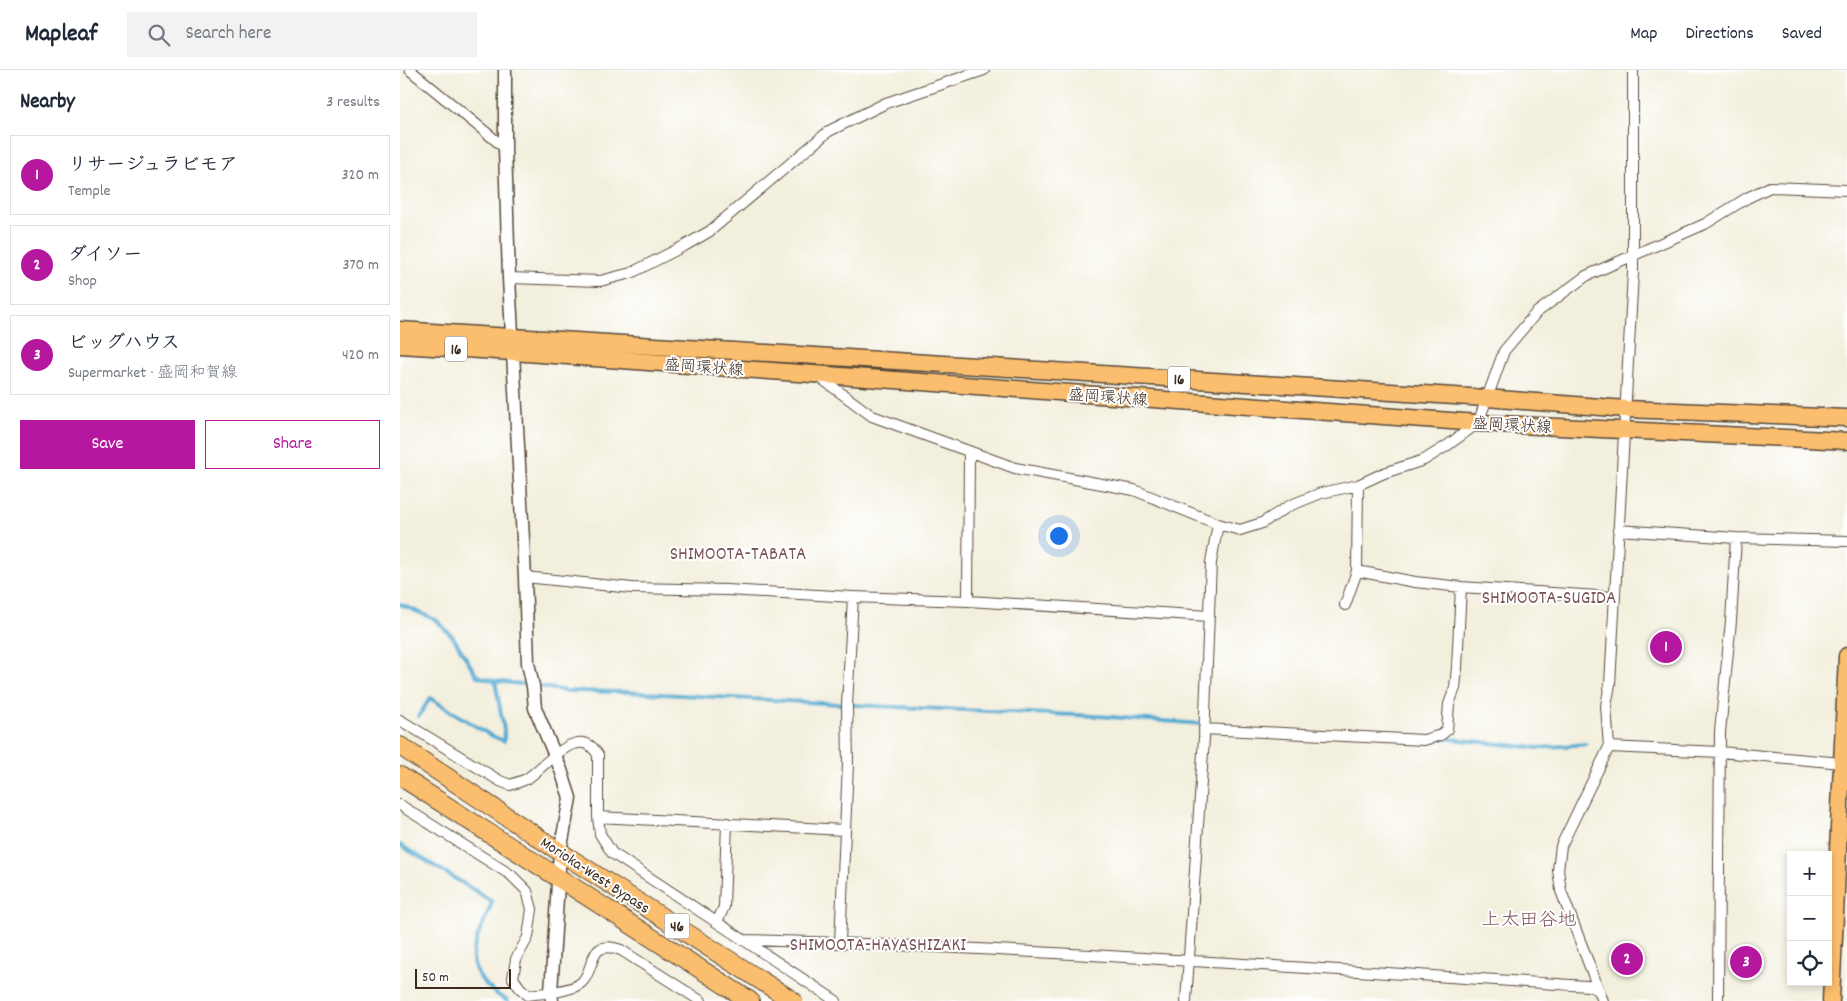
<!DOCTYPE html>
<meta charset="utf-8">
<style>
body{margin:0;font-family:Dekko,"Klee One",sans-serif;background:#f2f2f3;color:#1f2937}
.controls{position:absolute;right:15px;bottom:15px;display:grid;overflow:hidden;border-radius:0px;box-shadow:0 2px 8px #0003}
.controls button{width:45px;height:45px;display:grid;place-items:center;padding:0;border:0;border-bottom:1px solid #e0e1e3;background:#fff;color:#1f2937;font:25px sans-serif}
.scale{position:absolute;left:15px;bottom:12px;width:96px;box-sizing:border-box;padding-left:5px;border:2px solid #3b2a1e;border-top:0;font-size:14px;line-height:18px;white-space:nowrap;color:#3b2a1e;-webkit-text-stroke:4px #fff;paint-order:stroke}
.you{position:absolute;left:658px;top:465px;width:18px;height:18px;margin:-12px;border:4px solid #fff;border-radius:50%;background:#1a73e8;box-shadow:0 0 0 8px #1a73e833}
.badge{display:grid;place-items:center;width:32px;height:32px;border-radius:50%;background:#b5179e;color:#fff;font-size:16px;font-weight:700}
.pin{position:absolute;translate:-50% -50%;border:2px solid #fff;box-shadow:0 1px 5px #0006}
.list{margin:0;padding:0;list-style:none}
h2{display:flex;justify-content:space-between;align-items:center;height:65px;margin:0;padding:0 20px;font-size:21px}
h2 small{font-size:16px;font-weight:400;color:#747a83}
.list li{display:grid;grid-template-columns:32px 1fr auto;gap:15px;align-items:center;box-sizing:border-box;height:80px;margin:0 10px 10px;padding:0 10px;border:1px solid #e0e1e3;border-radius:0px}
.list b{display:block;font-size:19px;white-space:nowrap}
.list p{margin:0;font-size:16px;white-space:nowrap;color:#747a83}
.list em{font-size:16px;font-style:normal;color:#747a83}
.actions{display:flex;gap:10px;padding:15px 20px}
.actions a{flex:1;padding:11px 0;border:1px solid #b5179e;border-radius:0px;text-align:center;font-size:18px;color:#b5179e}
.actions .main{background:#b5179e;color:#fff}
.icon{flex:none;width:28px;height:28px;fill:none;stroke:currentColor;stroke-width:2;stroke-linecap:round;stroke-linejoin:round}
.map{position:relative;flex:none;width:1447px;height:931px;overflow:hidden}
header{display:flex;align-items:center;gap:30px;box-sizing:border-box;height:70px;padding:0 25px;background:#fff;border-bottom:1px solid #e0e1e3}
header strong{font-size:24px}
nav{display:flex;gap:28px;margin-inline-start:auto;font-size:18px}
.search{width:350px;height:45px;background:#f2f2f3;display:flex;align-items:center;gap:12px;box-sizing:border-box;padding:0 18px;border-radius:0px;color:#747a83;font-size:19px}
main{display:flex}
aside{flex:1;background:#fff}
.map>svg:first-child{display:block}
.lines{fill:none;stroke-linecap:round;stroke-linejoin:round}
.stream{stroke:#55abd1;stroke-width:4}
.minor-casing{stroke:#57483b;stroke-width:12}
.tertiary-casing{stroke:#57483b;stroke-width:15}
.primary-casing{stroke:#57483b;stroke-width:19}
.trunk-casing{stroke:#57483b;stroke-width:20}
.minor{stroke:#fff;stroke-width:10}
.tertiary{stroke:#fff;stroke-width:12}
.primary{stroke:#fabe6e;stroke-width:16}
.trunk{stroke:#fabe6e;stroke-width:18}
.labels{text-anchor:middle;stroke-width:4;stroke-linejoin:round;paint-order:stroke}
.shield{fill:#fff;stroke:#766a62;stroke-width:1}
.shield-label{font-size:15px;font-weight:bold;fill:#3b2a1e}
.street-label{font-size:16px;fill:#3b2a1e;stroke:#fff}
.quarter-label{font-size:19px;fill:#7c555a;stroke:#fff}
</style>
<header>
<strong>Mapleaf</strong>
<div class="search"><svg class="icon" aria-label="search" viewBox="0 0 24 24"><circle cx="10" cy="10" r="6"/><path d="M15 15l6 6"/></svg>Search here</div>
<nav><a>Map</a><a>Directions</a><a>Saved</a></nav>
</header>
<main>
<aside>
<h2>Nearby<small>3 results</small></h2>
<ul class="list">
<li><span class="badge">1</span><div><b>リサージュラビモア</b><p>Temple</p></div><em>320 m</em></li>
<li><span class="badge">2</span><div><b>ダイソー</b><p>Shop</p></div><em>370 m</em></li>
<li><span class="badge">3</span><div><b>ビッグハウス</b><p>Supermarket · 盛岡和賀線</p></div><em>420 m</em></li>
</ul>
<div class="actions"><a class="main">Save</a><a>Share</a></div>
</aside>
<div class="map">
<svg width="1447" height="931" viewBox="0 0 1447 931">
<rect width="100%" height="100%" fill="#fff"/>
<filter id="ink" filterUnits="userSpaceOnUse"><feTurbulence type="fractalNoise" baseFrequency=".02" numOctaves="2"/><feDisplacementMap in="SourceGraphic" scale="10" xChannelSelector="R" yChannelSelector="G"/><feConvolveMatrix kernelMatrix="1 2 1 2 8 2 1 2 1" color-interpolation-filters="sRGB"/></filter>
<filter id="wash" filterUnits="userSpaceOnUse"><feTurbulence type="fractalNoise" baseFrequency=".0096" numOctaves="4" result="noise"/><feDisplacementMap in="SourceGraphic" scale="20" xChannelSelector="R" yChannelSelector="G"/><feGaussianBlur stdDeviation="1.12" result="paint"/><feColorMatrix in="noise" values="0 0 0 0 0 0 0 0 0 0 0 0 0 0 0 0 0 1.4 0 .05"/><feComposite in="paint" operator="in"/></filter>
<g filter="url(#wash)">
<rect width="100%" height="100%" fill="#f3efdd"/>
<g class="lines">
<!-- stream -->
<path class="stream" d="M0,534L36,550L53,567L77,606L95,611L129,615
M136,616L167,621L227,622L474,636L697,646L802,654
M19,646L30,628L90,665L104,671V660L95,611
M1042,668L1139,678L1186,674
M0,775L79,823L92,832C87,847 74,870 73,883C71,905 91,922 108,931"/>
</g>
</g>
<g filter="url(#ink)">
<g class="lines">
<defs>
<path id="minor" d="M10,0L105,78
M109,208L200,211L231,203L286,175L310,161L429,61L486,33L584,0
M418,306L472,346L615,398L734,420L818,454L840,460L862,453L889,436L921,423L958,415L984,403L1024,390L1048,375L1078,353L1104,281L1136,243L1186,206L1305,154L1347,128L1370,117L1447,120
M1218,460L1336,468L1447,471
M957,501L1015,512L1061,517L1214,527
M125,507L232,518L327,520L453,527L568,531L809,546
M568,531L569,381
M945,535L957,501L958,415
M0,650L100,711L110,715C116,713 123,711 128,708C147,695 179,652 198,685V747L200,764L212,783L436,931
M804,659L1024,670L1041,665L1047,660L1049,634L1055,618L1057,597L1061,517
M1209,677L1320,682L1442,693
M0,735L111,805L127,821L132,839L128,867L116,889L113,908L120,918L128,925C142,923 172,922 182,912C196,898 187,868 221,880L301,931
M198,747L444,760
M317,852L324,837L327,753
M344,870C626,878 908,898 1189,916L1199,920
M440,872L448,694L447,635L453,527
M786,931L804,668L811,492L818,454
M1203,931L1161,821L1158,800L1161,776L1209,677L1206,636L1210,614L1233,203V0
M1318,931L1320,662L1331,551L1336,468"/>
<path id="tertiary" d="M105,0V78L109,208L125,507L128,593L133,616L135,638L161,700L170,728L160,782L151,922L152,931"/>
<path id="primary" d="M0,260L1086,328L1226,339L1447,348
M0,275L113,282L1078,353L1447,371
M1431,931L1447,586"/>
<path id="trunk" d="M0,676L160,782L393,931
M0,706L350,931"/>
</defs>
<!-- minor casing -->
<use href="#minor" class="minor-casing"/>
<!-- tertiary casing -->
<use href="#tertiary" class="tertiary-casing"/>
<!-- primary casing -->
<use href="#primary" class="primary-casing"/>
<!-- trunk casing -->
<use href="#trunk" class="trunk-casing"/>
<!-- minor -->
<use href="#minor" class="minor"/>
<!-- tertiary -->
<use href="#tertiary" class="tertiary"/>
<!-- primary -->
<use href="#primary" class="primary"/>
<!-- trunk -->
<use href="#trunk" class="trunk"/>
</g>
</g>
<g class="labels">
<!-- shield labels -->
<g class="shield">
<rect x="45" y="266.5" width="22" height="25" rx="4"/>
<rect x="768" y="296.5" width="22" height="25" rx="4"/>
<rect x="264.5" y="843.5" width="25" height="25" rx="4"/>
</g>
<g class="shield-label">
<text x="56" y="284">16</text>
<text x="779" y="314">16</text>
<text x="277" y="861">46</text>
</g>
<!-- street labels -->
<g class="street-label">
<text transform="translate(304 296) rotate(4)" y="6">盛岡環状線</text>
<text transform="translate(708 326) rotate(4)" y="6">盛岡環状線</text>
<text transform="translate(1112 354) rotate(3)" y="6">盛岡環状線</text>
<text transform="translate(196 804) rotate(33)" y="6">Morioka-West Bypass</text>
</g>
<!-- quarter labels -->
<g class="quarter-label">
<text x="338" y="489">SHIMOOTA-TABATA</text>
<text x="1149" y="533">SHIMOOTA-SUGIDA</text>
<text x="1129" y="855">上太田谷地</text>
<text x="478" y="880">SHIMOOTA-HAYASHIZAKI</text>
</g>
</g>
</svg>
<div class="controls">
<button>+</button>
<button>−</button>
<button><svg class="icon" aria-label="locate" viewBox="0 0 24 24"><circle cx="12" cy="12" r="6"/><path d="M12 2v4M12 18v4M2 12h4M18 12h4"/></svg></button>
</div>
<div class="scale">50 m</div>
<div class="you"></div>
<div class="pin badge" style="left:1266px;top:577px">1</div>
<div class="pin badge" style="left:1227px;top:889px">2</div>
<div class="pin badge" style="left:1346px;top:892px">3</div>
</div>
</main>
